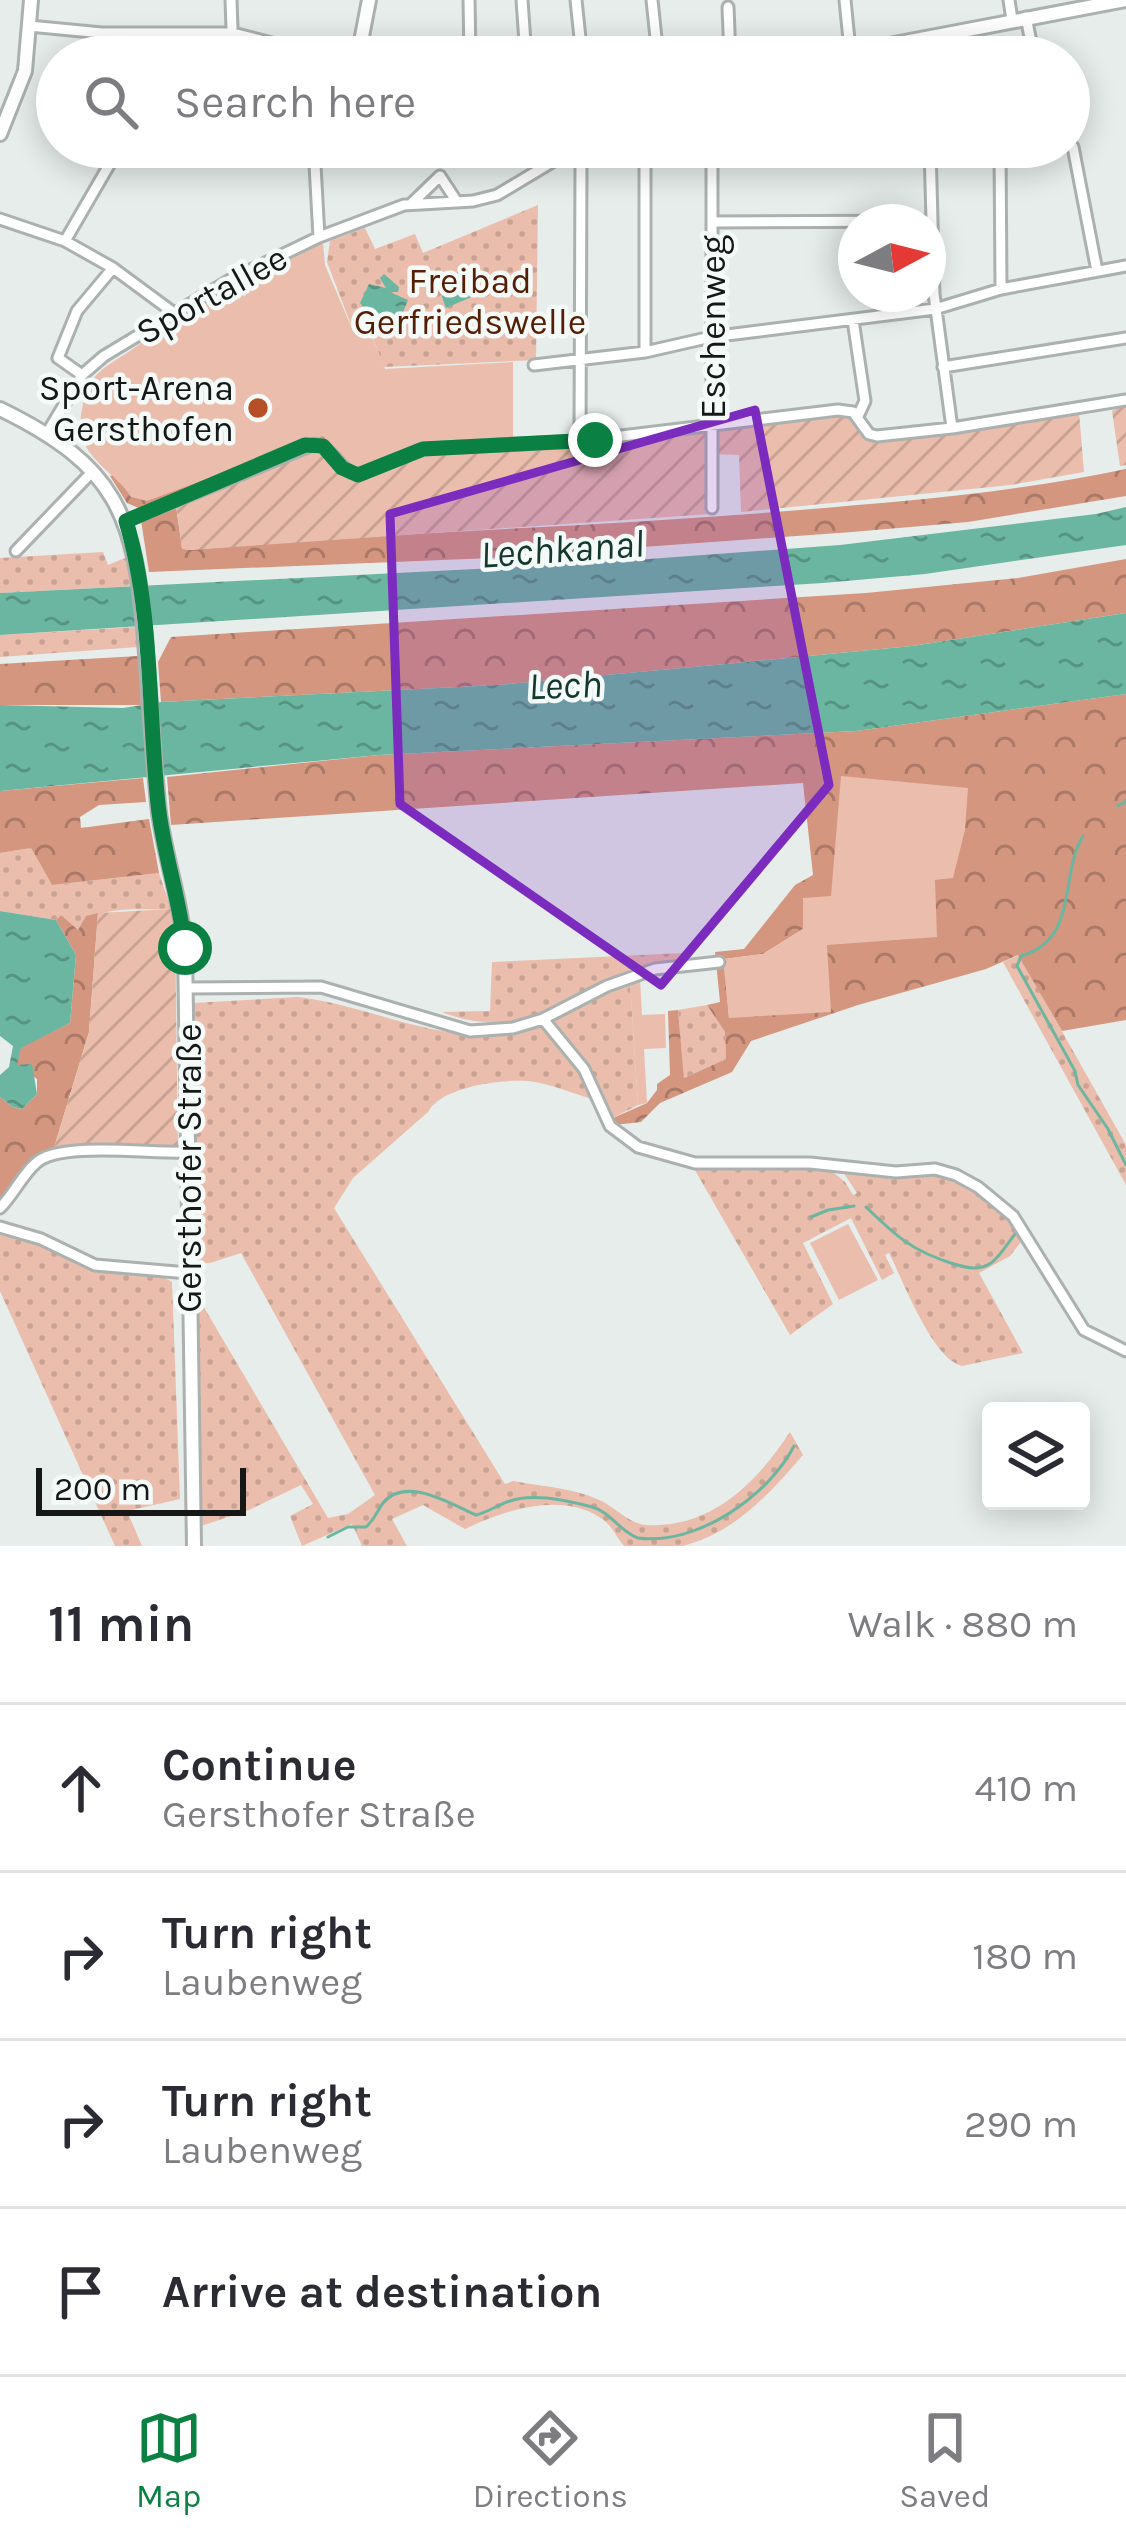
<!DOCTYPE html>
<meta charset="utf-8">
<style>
body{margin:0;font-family:Karla,sans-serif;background:#f2f2f3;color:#2b2b33}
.controls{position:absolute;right:36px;bottom:36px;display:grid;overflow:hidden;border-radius:12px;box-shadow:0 6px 30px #0003}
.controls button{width:108px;height:108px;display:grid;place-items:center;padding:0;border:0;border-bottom:3px solid #e1e1e2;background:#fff;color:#2b2b33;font:60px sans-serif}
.compass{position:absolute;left:838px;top:204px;width:108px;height:108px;border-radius:50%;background:#fff;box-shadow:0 6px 30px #0003;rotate:83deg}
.scale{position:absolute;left:36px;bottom:30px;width:210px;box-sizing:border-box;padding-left:12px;border:6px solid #151817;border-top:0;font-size:33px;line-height:42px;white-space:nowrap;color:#151817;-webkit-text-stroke:9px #f3faf8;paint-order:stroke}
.stop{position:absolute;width:36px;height:36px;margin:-27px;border:9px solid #0b8043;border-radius:50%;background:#fff}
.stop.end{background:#0b8043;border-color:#fff;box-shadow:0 3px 12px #0008}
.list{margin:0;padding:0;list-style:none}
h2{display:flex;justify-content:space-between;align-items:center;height:156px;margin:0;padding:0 48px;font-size:51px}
h2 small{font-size:39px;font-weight:400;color:#7c7c81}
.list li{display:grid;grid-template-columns:78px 1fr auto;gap:36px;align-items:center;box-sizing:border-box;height:168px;padding:0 48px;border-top:3px solid #e1e1e2}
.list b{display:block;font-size:45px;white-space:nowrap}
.list p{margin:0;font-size:39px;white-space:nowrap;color:#7c7c81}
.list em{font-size:39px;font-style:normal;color:#7c7c81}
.icon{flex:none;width:66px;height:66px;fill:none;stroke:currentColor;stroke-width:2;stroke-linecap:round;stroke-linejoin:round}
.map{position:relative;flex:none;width:1126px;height:1546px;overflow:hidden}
.search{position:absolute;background:#fff;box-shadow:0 6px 30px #0003;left:36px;right:36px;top:36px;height:132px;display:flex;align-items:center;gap:30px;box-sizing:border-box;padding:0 42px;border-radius:66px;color:#7c7c81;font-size:45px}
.sheet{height:828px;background:#fff}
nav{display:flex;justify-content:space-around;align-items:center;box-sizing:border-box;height:168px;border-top:3px solid #e1e1e2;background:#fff;font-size:33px;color:#7c7c81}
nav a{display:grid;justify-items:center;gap:6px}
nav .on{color:#0b8043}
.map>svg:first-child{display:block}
.grass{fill:url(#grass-dots)}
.forest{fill:url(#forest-crowns);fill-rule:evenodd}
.garden{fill:url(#garden-furrows)}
.pitch{fill:#eabdac}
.water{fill:url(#water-ripples)}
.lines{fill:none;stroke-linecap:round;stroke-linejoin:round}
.stream{stroke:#6bb6a0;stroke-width:3}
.street-casing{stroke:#aab1af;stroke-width:15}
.secondary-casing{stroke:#aab1af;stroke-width:18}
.street{stroke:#fff;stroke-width:9}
.secondary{stroke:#fff;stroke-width:12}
.route{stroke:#0b8043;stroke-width:15}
.marked{fill:#7b2cbf;fill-opacity:0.2;stroke:#7b2cbf;stroke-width:9;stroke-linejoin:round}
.poi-dot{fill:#b64f25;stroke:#f3faf8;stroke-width:4.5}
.labels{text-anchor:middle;stroke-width:9;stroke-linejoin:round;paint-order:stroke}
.park-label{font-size:36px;fill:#551e05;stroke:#f3faf8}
.street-label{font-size:36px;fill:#151817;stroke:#f3faf8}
.poi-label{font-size:36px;fill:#151817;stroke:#f3faf8;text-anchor:end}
.water-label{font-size:39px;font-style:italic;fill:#14372e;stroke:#f3faf8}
</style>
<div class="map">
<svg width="1126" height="1546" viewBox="0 0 1126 1546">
<defs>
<pattern id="grass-dots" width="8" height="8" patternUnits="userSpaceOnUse" patternTransform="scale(3)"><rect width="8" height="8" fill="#eabdac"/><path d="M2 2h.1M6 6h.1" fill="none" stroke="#c8a293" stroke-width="1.8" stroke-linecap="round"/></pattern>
<pattern id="forest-crowns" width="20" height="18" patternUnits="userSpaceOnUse" patternTransform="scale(3)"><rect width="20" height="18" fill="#d4967f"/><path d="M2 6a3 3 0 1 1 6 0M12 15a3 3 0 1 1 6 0" fill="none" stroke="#ab7967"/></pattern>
<pattern id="garden-furrows" width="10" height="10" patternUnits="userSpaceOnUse" patternTransform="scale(3)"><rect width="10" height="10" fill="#eabdac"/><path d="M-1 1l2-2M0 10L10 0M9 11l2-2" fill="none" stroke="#c8a293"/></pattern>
<pattern id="water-ripples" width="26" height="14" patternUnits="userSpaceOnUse" patternTransform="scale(3)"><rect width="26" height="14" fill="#6bb6a0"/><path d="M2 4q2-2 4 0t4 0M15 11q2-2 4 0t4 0" fill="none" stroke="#579381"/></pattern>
</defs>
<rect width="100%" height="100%" fill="#e6edea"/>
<!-- grass -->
<path class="grass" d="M538,205L536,360L384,367L368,325L353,330L327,262L330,241L365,228L375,249L415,234L423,253Z
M103,552L108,565L130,556L133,586L0,593V558Z
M136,627L138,647L0,657V635Z
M31,848L52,885L159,873L171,909C142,911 95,903 78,930H73L61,915L56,920L0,911V853Z
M683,953L684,960C596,977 535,1049 442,1012L490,1011L492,962Z
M1019,955L1126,1145V1185L1003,962Z
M630,982L638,1105L611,1119L586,1067L550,1018Z
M298,997C376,1006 465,1057 540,1025L580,1071L595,1100C574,1094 549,1083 528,1081C500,1079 441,1087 428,1112L353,1178L334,1208L505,1484L513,1481C540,1486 572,1488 597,1499C613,1505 629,1524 646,1525C712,1529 757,1482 790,1432L803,1455C769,1494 735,1533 682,1546C664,1546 642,1546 624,1546C618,1539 613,1528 606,1522C567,1489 504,1510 465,1529L423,1505L392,1519L407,1546H362L352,1524L302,1546L290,1516L313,1504L301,1485L249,1510L198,1527L192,1287L328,1518L348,1514L375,1495L241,1253L210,1263H194L193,1003Z
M707,1005L725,1032L726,1059L684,1078L678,1010Z
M692,1165L828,1168L845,1182L853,1195L857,1193L841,1169C928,1171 968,1162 1024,1238L1010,1256L979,1273L1023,1353L962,1366C932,1359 903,1280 889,1253L885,1255L894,1273L882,1280L851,1218L803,1243L833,1304L790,1335Z
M0,1231C35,1238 63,1262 98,1270C120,1274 155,1270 172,1282L180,1499L127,1511L142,1546H115L0,1291Z"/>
<!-- forest -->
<path class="forest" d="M319,431L334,443L316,442L141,509L127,503L110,476Z
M1126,469V496L968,522L852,532L491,558L149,572L141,520L176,506L182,548L189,550C392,532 596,527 800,510C909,501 1018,492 1126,469Z
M1126,559V613L912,646L726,664L498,685L161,702L158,662L171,637L866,593L1018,578Z
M138,656L142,705H0V664Z
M1126,694V1020L1062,1031L1018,955L986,969L858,1005L751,1041L732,1072L660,1103L641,1122L614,1125L611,1119L647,1103L657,1090V1084L670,1075L668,1011L678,1010L684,1078L726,1059L725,1032L707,1005L720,1002L715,952L744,949L795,885L813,875L803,783L171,825L167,777L379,755L856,731ZM965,830L935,879L826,945L729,1018L724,959L763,954L803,929L831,897Z
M143,778L146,802L99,805L80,817L81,828L149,819L159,873L52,885L31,848L0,853V791Z
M98,913L89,1032L53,1151L0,1203V1097L13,1107L22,1109L37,1094V1079L16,1065L21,1047L70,1023L76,955L56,920L61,915L78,930L86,916Z"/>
<!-- garden -->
<path class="garden" d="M1126,403V465L1120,466L1112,411Z
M1079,412L1084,472L1011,485L741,512L739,455L710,454L711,514L189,550L182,549L176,504L315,448C334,456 338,476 361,479L430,451L556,447L845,415L858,424L864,440L937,434Z
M171,909L175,927L178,1151H53L89,1032L98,913Z"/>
<!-- pitch -->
<path class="pitch" d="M323,243L325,265L353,331L368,326L385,369L513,362V440L418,445L362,469L348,464L323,436L147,501L131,497C117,474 86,461 81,432C79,416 84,393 93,379C102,367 118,359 130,351C189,308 254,268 323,243Z
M841,776L968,788L965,830L953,878L935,880L937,937L827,945L831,1012L729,1018L723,959L763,954L803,929V898L831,896Z
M640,979L642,1015L665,1014L666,1048L644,1049L647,1103L638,1105L630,982Z
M848,1224L878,1280L839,1300L810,1243Z"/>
<!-- water -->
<path class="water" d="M465,269L476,295L446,308L441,294L453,289L448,277Z
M384,274L399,287L398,292H390L408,300L401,317L366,311L360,303L369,284L386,288L380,278Z
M1126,507V545L925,574L823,583L0,635V593L595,563L840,545L1096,514Z
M1126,613V694L856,731L379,755L0,791V705L123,708L161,702L498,685L726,664L912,646Z
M0,911L56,920L76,955L70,1023L21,1048L17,1065L32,1064L37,1094L22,1109L13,1107L0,1097V1075L9,1067L13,1046L0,1036Z"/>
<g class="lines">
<!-- stream -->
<path class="stream" d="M1118,806L1126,801
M1083,836C1059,875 1079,940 1021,956L1017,966L1075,1071L1078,1085L1108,1129L1126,1165
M866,1207C897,1237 912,1251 954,1264C967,1268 979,1271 991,1263C1001,1256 1008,1242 1016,1233
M811,1217L828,1210L854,1206
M328,1537L348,1527H366C375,1519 377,1511 383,1503C406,1475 452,1505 476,1515C488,1512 498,1505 510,1501C532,1493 570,1501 592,1507C611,1512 620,1532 638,1538C698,1546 769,1495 794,1446"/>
<defs>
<path id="street" d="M231,0L233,57
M469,0L470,57
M522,0L526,57
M576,0L582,57
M652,0L658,57
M845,0L850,50
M1009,0L1012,20
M728,7L730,57
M1026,17L1034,57
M29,26L102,33H233L326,57
M1069,143L1073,147L1097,271
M314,147L319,237
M577,147L581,158L580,441
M645,147V352
M712,147V508
M930,147L934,294L952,428
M1000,147L1001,289
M712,156L930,155
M411,204L440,176L457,202
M0,219L65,241L112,160L122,156L197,158L214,147
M712,222L930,221
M65,241L113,268L174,313
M853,320L865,401L858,416
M534,365L645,352L711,337L935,309L1001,289L1126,266
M943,367L1126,338
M82,375L58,358L77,311L113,268
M47,433L82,375L104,356L230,280L319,237L404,205L473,201L497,195L577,147
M126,521L315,444C335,449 338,470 358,475L423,449L580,441L838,410L853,412L869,434L877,436L952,428L1126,400
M16,551L93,471
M187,988L321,987L470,1031L513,1028L543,1019L607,986L655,969L719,962
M543,1019L584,1069L610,1126L638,1147L695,1163H810L896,1172L935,1169L956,1175L978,1187L1013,1216L1084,1330L1126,1351
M0,1208C14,1194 22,1175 36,1163C59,1141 152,1154 187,1152
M0,1227L41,1239L95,1265L188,1273"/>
<path id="secondary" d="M358,57L369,0
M826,57L1125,0
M0,134L25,71L31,0
M0,409C117,466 135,515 145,640C149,695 153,750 158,804C163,853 181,899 185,948L194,1546"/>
</defs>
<!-- street casing -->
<use href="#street" class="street-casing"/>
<!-- secondary casing -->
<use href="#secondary" class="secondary-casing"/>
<!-- street -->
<use href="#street" class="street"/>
<!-- secondary -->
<use href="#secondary" class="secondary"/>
</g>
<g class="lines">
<!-- route -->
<path class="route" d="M185,948C180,899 163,853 158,804C148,710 153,611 126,521L305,445L323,446L342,468L358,475L423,449L595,440"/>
</g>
<!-- marked area -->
<path class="marked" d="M755,410L829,785L661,985L400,804L390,514Z"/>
<!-- markers -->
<circle class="poi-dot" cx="258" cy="408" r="12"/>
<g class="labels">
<!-- park labels -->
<g class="park-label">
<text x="470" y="293">Freibad<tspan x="470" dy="41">Gerfriedswelle</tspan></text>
</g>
<!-- street labels -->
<g class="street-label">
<text transform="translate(211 294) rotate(-29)" y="13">Sportallee</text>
<text transform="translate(712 327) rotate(-90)" y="13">Eschenweg</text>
<text transform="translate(188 1168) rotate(-90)" y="13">Gersthofer Straße</text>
</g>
<!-- poi labels -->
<g class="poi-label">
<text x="234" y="400">Sport-Arena<tspan x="234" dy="41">Gersthofen</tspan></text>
</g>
<!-- water labels -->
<g class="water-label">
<text transform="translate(562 548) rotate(-4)" y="14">Lechkanal</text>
<text transform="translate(565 684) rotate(-2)" y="14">Lech</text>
</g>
</g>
</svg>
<div class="controls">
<button><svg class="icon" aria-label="layers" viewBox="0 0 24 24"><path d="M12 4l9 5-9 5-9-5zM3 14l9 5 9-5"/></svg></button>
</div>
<svg class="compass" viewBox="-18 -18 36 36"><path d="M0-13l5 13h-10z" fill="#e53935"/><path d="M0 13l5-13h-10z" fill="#7c7c81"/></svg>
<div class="scale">200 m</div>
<div class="stop" style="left:185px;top:948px"></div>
<div class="stop end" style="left:595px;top:440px"></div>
<div class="search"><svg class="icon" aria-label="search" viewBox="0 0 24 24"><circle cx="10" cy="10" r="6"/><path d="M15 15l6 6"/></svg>Search here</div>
</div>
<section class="sheet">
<h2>11 min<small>Walk · 880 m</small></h2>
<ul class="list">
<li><svg class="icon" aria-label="ahead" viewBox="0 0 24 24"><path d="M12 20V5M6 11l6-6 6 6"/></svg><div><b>Continue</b><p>Gersthofer Straße</p></div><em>410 m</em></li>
<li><svg class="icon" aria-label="right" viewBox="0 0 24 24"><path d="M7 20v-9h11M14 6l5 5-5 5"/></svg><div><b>Turn right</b><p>Laubenweg</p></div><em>180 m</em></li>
<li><svg class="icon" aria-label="right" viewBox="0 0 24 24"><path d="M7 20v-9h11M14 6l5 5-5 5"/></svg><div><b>Turn right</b><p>Laubenweg</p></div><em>290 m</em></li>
<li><svg class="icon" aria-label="arrive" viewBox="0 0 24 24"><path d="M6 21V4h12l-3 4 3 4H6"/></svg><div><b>Arrive at destination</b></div></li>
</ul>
</section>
<nav>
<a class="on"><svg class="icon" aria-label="map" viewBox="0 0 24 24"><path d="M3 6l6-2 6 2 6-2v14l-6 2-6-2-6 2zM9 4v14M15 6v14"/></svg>Map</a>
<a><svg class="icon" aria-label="directions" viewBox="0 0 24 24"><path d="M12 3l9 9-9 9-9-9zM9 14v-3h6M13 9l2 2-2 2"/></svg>Directions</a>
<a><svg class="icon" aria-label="saved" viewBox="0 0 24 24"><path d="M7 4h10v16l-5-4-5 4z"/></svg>Saved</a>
</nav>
